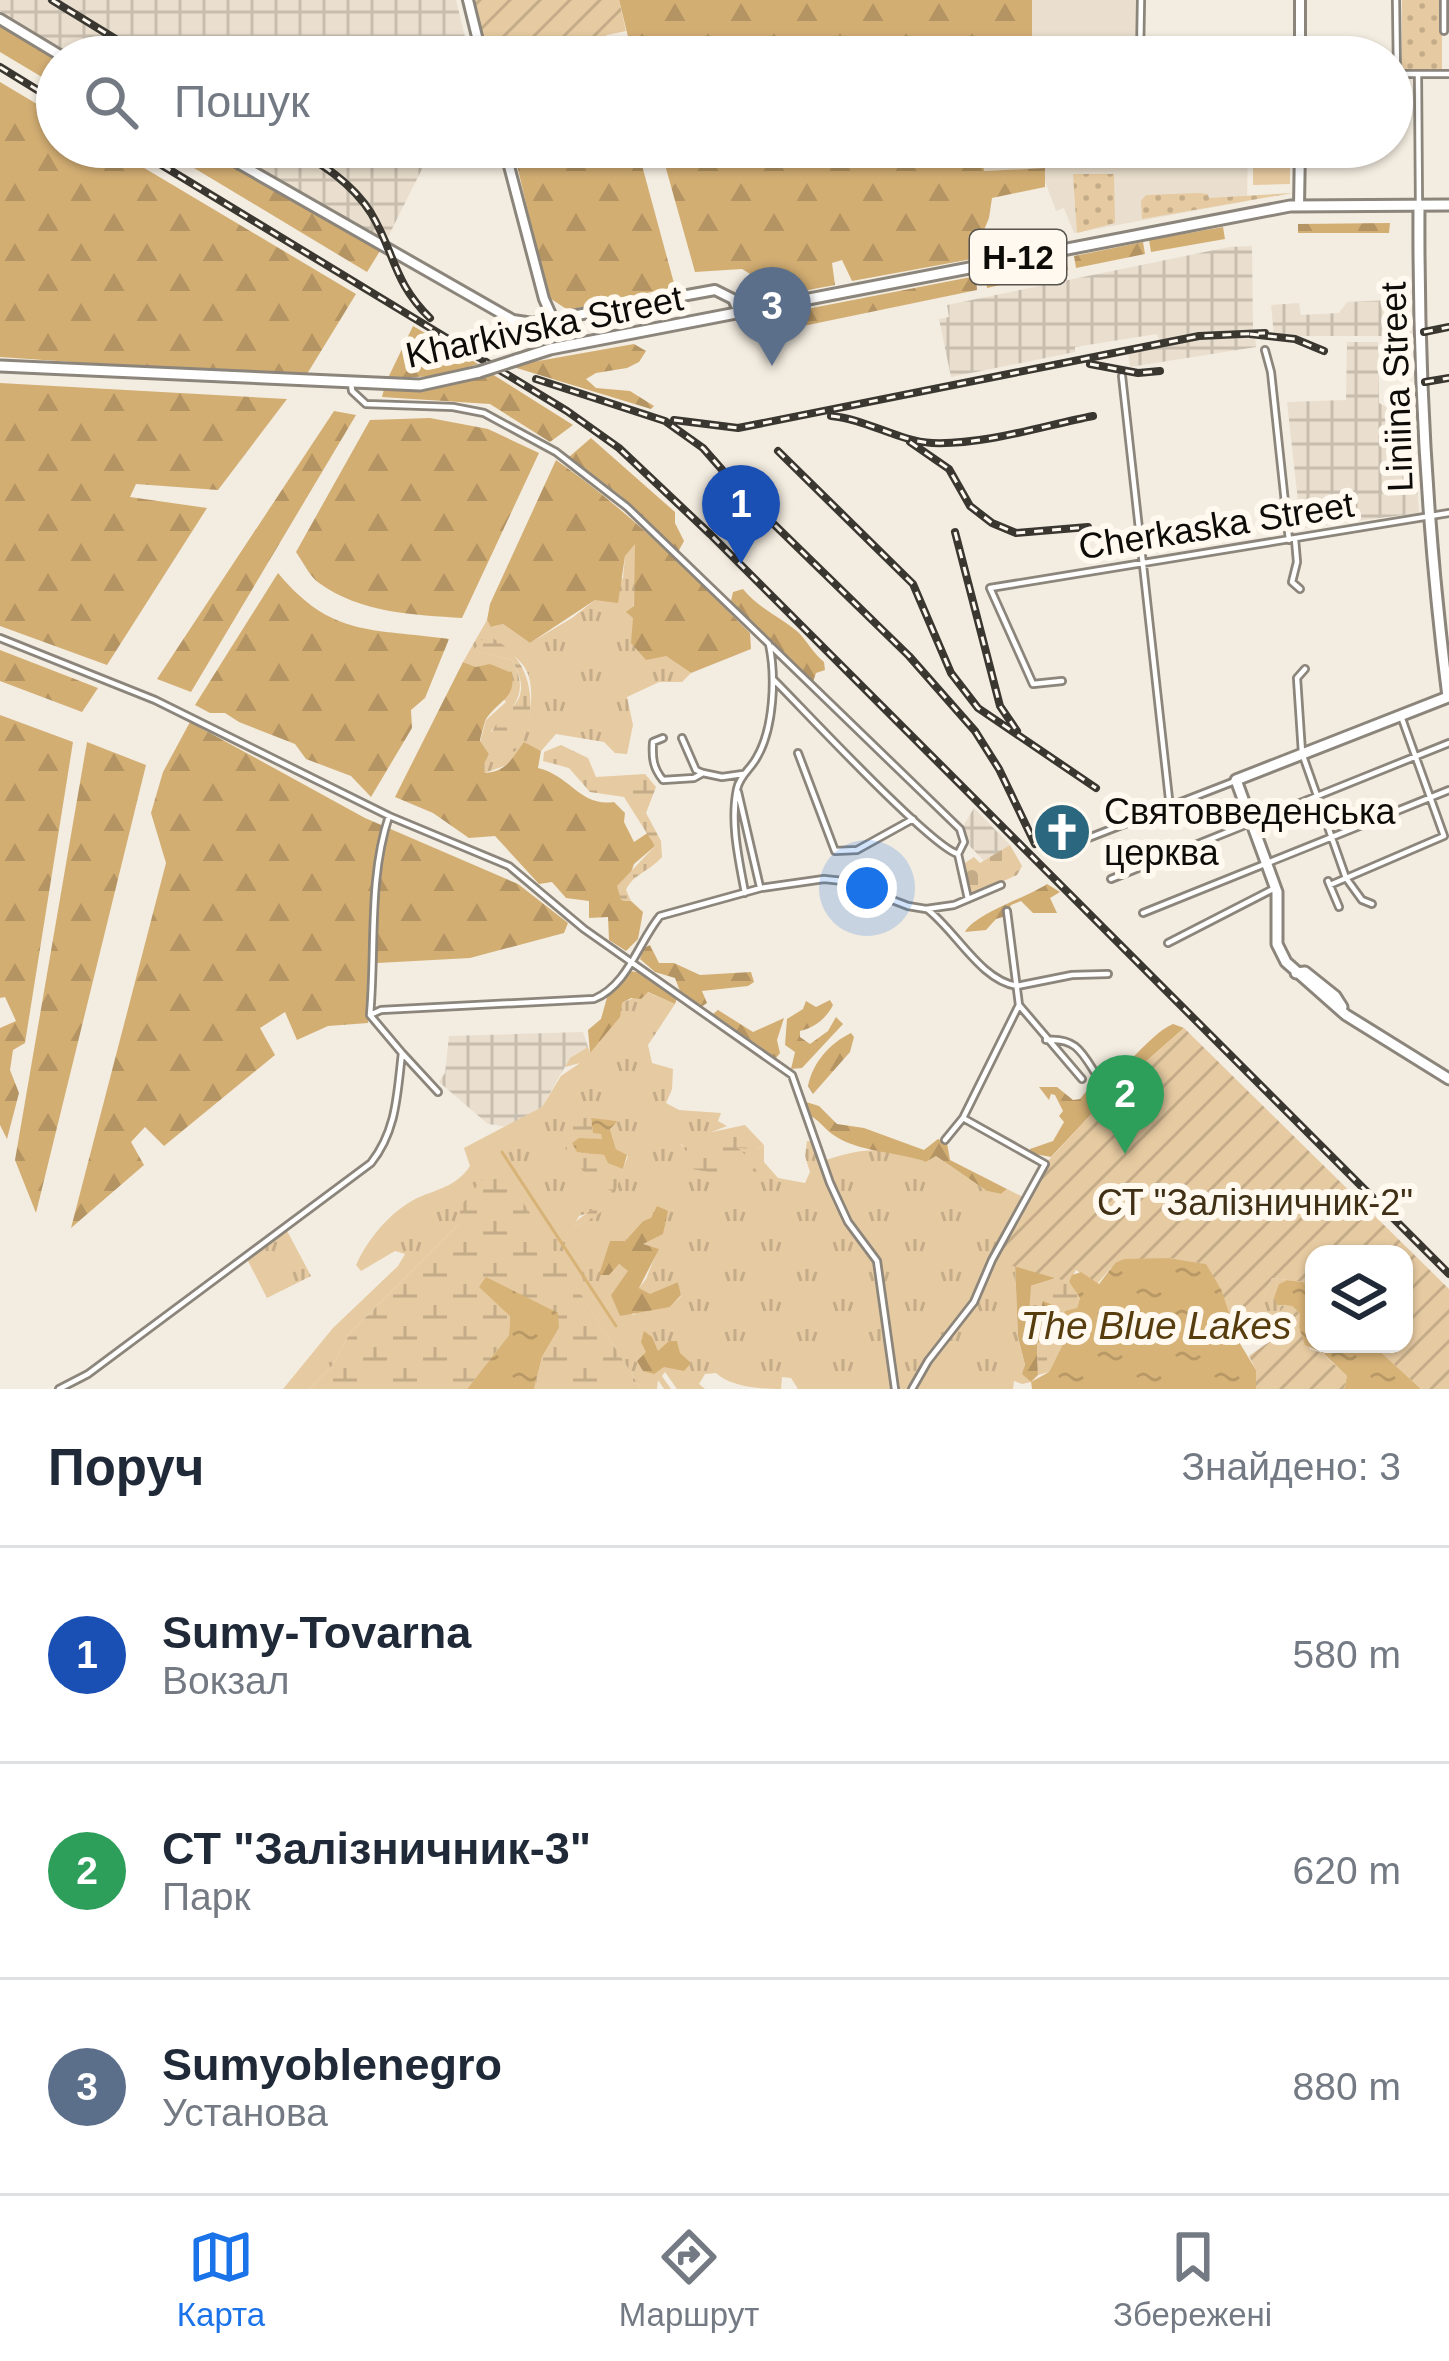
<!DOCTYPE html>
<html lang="uk">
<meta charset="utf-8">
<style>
body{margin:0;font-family:Arial,sans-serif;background:#f6f6f7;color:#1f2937}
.controls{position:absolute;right:36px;bottom:36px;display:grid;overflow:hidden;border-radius:24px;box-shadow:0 3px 9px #0004}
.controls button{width:108px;height:108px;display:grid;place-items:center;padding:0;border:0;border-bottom:3px solid #e0e1e3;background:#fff;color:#1f2937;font:60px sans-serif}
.you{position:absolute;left:867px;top:888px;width:42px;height:42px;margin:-30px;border:9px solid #fff;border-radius:50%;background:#1a73e8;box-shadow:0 0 0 18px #1a73e833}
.badge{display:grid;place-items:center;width:78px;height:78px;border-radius:50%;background:#1a73e8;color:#fff;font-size:39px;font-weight:700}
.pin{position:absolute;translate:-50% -99px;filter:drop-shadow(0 3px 6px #0008)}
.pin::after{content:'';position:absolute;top:63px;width:42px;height:36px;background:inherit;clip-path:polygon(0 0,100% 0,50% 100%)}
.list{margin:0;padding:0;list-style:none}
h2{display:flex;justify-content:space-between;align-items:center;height:156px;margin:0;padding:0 48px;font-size:51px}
h2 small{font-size:39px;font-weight:400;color:#747a83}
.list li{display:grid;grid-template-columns:78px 1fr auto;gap:36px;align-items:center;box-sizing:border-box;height:216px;padding:0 48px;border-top:3px solid #e0e1e3}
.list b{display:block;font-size:45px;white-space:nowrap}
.list p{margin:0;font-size:39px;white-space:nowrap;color:#747a83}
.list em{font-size:39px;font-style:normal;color:#747a83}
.icon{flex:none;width:66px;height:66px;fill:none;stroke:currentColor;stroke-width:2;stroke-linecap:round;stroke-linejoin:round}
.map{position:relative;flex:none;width:1449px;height:1389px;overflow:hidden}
.search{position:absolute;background:#fff;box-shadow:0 3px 9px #0004;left:36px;right:36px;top:36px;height:132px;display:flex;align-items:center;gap:30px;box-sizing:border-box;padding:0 42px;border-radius:66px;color:#747a83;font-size:45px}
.sheet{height:804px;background:#fff}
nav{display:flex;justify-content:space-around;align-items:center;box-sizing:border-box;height:168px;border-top:3px solid #e0e1e3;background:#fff;font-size:33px;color:#747a83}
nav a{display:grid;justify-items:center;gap:6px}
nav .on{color:#1a73e8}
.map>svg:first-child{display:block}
.built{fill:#eadfce}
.industrial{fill:url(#industrial-grid)}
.grass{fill:url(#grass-tufts);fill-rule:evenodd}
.forest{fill:url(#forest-firs)}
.wetland{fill:url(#wetland-marsh)}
.cemetery{fill:url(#cemetery-stones)}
.park{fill:url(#park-dots)}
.garden{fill:url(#garden-furrows)}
.pitch{fill:#e6caa1}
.water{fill:url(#water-ripples)}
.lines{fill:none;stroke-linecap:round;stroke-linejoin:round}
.stream{stroke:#d8b378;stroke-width:3}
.street-casing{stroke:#8b857b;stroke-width:10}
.secondary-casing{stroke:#8b857b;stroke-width:14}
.primary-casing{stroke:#8b857b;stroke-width:15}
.street{stroke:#fff;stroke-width:4.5}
.secondary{stroke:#fff;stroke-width:8}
.primary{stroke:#fff;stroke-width:9}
.rail-casing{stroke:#3a3731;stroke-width:8}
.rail{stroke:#fff9f0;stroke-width:3;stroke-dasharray:9;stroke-linecap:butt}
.primary-bridge-casing{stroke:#8b857b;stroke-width:15;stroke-linecap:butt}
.primary-bridge{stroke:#fff;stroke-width:9}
.labels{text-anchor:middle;stroke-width:12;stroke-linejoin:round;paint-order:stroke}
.shield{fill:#fff9f0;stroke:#56534e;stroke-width:3}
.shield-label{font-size:33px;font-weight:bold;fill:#0e0c08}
.street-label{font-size:36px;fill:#0e0c08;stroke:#fff9f0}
.poi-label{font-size:36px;fill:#0e0c08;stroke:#fff9f0;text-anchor:start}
.park-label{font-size:36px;fill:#403015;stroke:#fff9f0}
.water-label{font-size:39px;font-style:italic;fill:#573d0e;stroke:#fff9f0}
</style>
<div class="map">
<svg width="1449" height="1389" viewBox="0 0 1449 1389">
<defs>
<pattern id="industrial-grid" width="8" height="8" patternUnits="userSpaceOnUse" patternTransform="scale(3)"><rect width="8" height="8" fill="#eadfce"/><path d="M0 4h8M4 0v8" fill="none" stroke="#c8beaf"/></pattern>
<pattern id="grass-tufts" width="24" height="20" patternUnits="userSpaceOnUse" patternTransform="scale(3)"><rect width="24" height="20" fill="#e6caa1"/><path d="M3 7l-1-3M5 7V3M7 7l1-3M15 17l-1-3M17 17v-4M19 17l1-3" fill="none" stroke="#c4ac89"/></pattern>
<pattern id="forest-firs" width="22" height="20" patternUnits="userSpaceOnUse" patternTransform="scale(3)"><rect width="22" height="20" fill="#d3ae73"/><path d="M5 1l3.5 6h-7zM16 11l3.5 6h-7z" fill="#b49462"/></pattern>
<pattern id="wetland-marsh" width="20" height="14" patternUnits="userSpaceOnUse" patternTransform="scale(3)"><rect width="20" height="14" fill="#e6caa1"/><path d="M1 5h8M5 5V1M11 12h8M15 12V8" fill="none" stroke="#c4ac89"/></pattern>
<pattern id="cemetery-stones" width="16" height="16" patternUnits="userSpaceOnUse" patternTransform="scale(3)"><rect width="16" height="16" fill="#e6caa1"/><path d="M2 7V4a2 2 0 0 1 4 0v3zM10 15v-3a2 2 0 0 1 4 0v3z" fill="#c4ac89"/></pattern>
<pattern id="park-dots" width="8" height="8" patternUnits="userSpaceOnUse" patternTransform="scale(3)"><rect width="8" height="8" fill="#e6caa1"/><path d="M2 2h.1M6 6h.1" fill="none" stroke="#c4ac89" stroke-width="1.8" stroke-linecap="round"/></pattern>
<pattern id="garden-furrows" width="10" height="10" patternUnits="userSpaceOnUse" patternTransform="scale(3)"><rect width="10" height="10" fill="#e6caa1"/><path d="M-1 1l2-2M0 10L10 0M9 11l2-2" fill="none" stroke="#c4ac89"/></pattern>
<pattern id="water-ripples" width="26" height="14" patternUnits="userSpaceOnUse" patternTransform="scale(3)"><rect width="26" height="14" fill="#d8b378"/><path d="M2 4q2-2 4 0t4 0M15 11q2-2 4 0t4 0" fill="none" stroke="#b89966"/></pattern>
</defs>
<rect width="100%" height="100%" fill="#f3ece0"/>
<!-- built -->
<path class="built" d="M1032,0H1138L1137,57H1032Z
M982,147H1248L1247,201L1074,233L1064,208L1056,211L1045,181V168L983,171Z"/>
<!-- industrial -->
<path class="industrial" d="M0,0H456L470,57H76L0,11Z
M225,147H433L388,237L378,240Z
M1252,246L1253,331L1159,340L1157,334L1075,347V352L951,377L939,319L949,317L947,305L1229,247Z
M1393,300L1397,325H1402V331H1412V336H1274L1271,305L1299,303L1301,315L1339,313L1347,302Z
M1255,338L1256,347L1130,367L1128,352L1198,339Z
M1347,342H1378L1379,403L1388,408L1413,407L1419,513L1301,528L1287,402L1346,400Z
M974,808L1010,845L984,861L966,842L962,828Z
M583,1032L588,1047L570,1058L542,1107L509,1127L488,1124L439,1082L445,1073L449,1036Z"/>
<!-- grass -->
<path class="grass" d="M637,543L633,618L666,656L691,673L682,682H659L627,697L633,725L627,754L615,753L604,742L556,734L541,751L524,743L512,763L485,773L482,767L489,754L480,742L486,720L506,702L476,667L463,662L487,620L492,627L503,624L530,643L572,618L623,578L625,556L630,545ZM487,636C498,645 518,656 525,668C539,691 527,737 512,755L491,731C515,707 530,693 512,660L474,651Z
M647,992L675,1004L648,1045L652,1063L673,1069L672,1089L666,1103L679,1110L721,1113L718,1121L727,1126L681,1144L685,1150L743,1145L757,1149L764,1145V1162L778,1178L805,1183L810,1172L805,1156L807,1141L816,1142L823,1161C866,1147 882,1146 926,1162L936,1156L987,1191L1001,1194L1007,1189L1025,1198L993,1260L1015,1264L1018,1337L1025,1366L1023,1374L1031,1382L1022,1384L1014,1381L1013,1389H798L791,1378L782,1377L781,1389C762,1389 730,1387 716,1373L705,1374L699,1384L705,1389H677L665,1372L662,1376L671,1389H664L658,1380L657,1389H641L497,1162L460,1223L350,1333L332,1366L309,1389H283L333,1328L398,1266L405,1254L395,1251L361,1271L356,1265C368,1238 394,1207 422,1196C442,1188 457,1185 470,1166L464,1148L542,1107L561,1076L580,1063L565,1067L570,1058L588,1047L590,1053L622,1003ZM577,1118L618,1121L610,1129L616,1149L628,1156C612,1195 616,1209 573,1227L579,1216L600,1209L613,1190ZM651,1219L641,1245L658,1249L646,1279L639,1288L650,1295L678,1282L681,1296L670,1307L642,1310L633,1315L611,1295L629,1271L607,1256L610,1241H625L643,1221Z
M285,1227L311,1276L267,1298L246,1257Z
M1272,1278L1287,1280L1279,1284L1277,1305L1285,1306L1269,1326V1334L1244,1318L1233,1323L1222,1301L1255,1318Z"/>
<!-- forest -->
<path class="forest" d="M619,0H1032V57H633Z
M0,22L57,57V86L0,52Z
M0,82L57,116V147H109L356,294L307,374L202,371L0,357Z
M159,147H207L380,251L367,272Z
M637,147L675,287L568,310L548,297L513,148Z
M660,147H982L984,171L1045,168V187L992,198L989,218L972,259L852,281L842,260L832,263L835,285L765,298L761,294L769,275H752L742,269L695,272Z
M1390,223L1389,233H1298V224Z
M1223,227L1225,239L1151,252L1149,240Z
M1143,242L1145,254L1076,268L1074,256Z
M1066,257L1068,270L987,288L986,274Z
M976,276L977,290L759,335L756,319Z
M413,326L478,364L441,376L388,378Z
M634,344L646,351L639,362L627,368L596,373L586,379L596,388L630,391L654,406L651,409L510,366Z
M492,374L573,425L550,442L490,404L382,397L384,389L419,391Z
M0,383L287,399L218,490L136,484L130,497L207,508L107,665L0,626Z
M334,411L356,415L191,692L157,679Z
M430,418L488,429L539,453L462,618C415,615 360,613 319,583C310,577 303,562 296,552L370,420Z
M591,438L675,512V523L684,541L678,552L621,496L569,457Z
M556,460C628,510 688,571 750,633L751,649L691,673L666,656L646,660L631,643L633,618L626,612L634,606L635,544L625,556L618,603L595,600L530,643L503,624L491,627L487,620L490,604Z
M278,573C332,638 372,628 449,639L425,698L411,710L412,728L371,797L351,776L306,759L295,744L239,722L225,713H210L195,705Z
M743,589C757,607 780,617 798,632C807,641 813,653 824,662L825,670L816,673L813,682L731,601L733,592Z
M0,650L98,688L82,712L0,681Z
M463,662L476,667L490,664L512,673C516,699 499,700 486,719C485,721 480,739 480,741L489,754L483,766L485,773C508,771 511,759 524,742L541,751L538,768C571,776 580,807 614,802L625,813L624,822L634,842L649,832L655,846L634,864L621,900L631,901L643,912L638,939L626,951L609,940L608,917L589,918V901L566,898L552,882L539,884L495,836L469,838L433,813L395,797Z
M0,715L73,742L25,1043L13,1050L10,1070L19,1093L7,1139L0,1125V1028L16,1021L5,997L0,998Z
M190,722L365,818L518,884L568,923L564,933L470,958L377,963L372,972L368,1023L328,1026L297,1040L285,1012L260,1028L275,1055L164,1146L145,1127L131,1142L144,1165L71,1228L166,863L151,813L163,772Z
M87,742L146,765L36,1213L15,1160Z
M1047,884L1060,892L1050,898L1057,913H1033L1021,901L1011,905L1006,916L996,919L986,930L965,932C976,913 1026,898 1047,884Z
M650,945L659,963H674L700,975L751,972L754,982L748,986L702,991L707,1003L701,1007L681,994L675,978L655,972L640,959L644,948Z
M630,971L637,972L677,998L675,1004L648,992L641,999L631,998L622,1003L620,1017L590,1053L588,1030L601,1019L608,994Z
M830,1000L833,1005C826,1019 814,1028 800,1031V1037L810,1044L828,1031L836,1017L843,1024L802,1068L791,1069L795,1052L785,1045L787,1019L803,1009L806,1001L816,1007Z
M718,1010L753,1032L784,1018L777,1040L780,1053L776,1058L713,1014Z
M1173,1024L1184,1028L1116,1088L1051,1157L1030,1153V1149L1053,1141L1064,1122L1059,1116L1063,1111L1055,1095L1051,1094L1049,1100L1039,1087H1057L1073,1100L1080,1099L1098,1077C1127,1074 1146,1036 1173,1024Z
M851,1033L854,1037L850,1052L813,1094L808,1086C813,1062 830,1043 851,1033Z
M806,1102L819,1106L837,1124L864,1128L924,1150L938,1139L947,1143L950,1160L1007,1189L1001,1194L987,1191L936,1156L926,1162C897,1151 858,1153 832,1134C823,1127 820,1121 809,1115Z
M657,1206L668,1211L663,1234L643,1244L659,1249L639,1288L650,1294L678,1282L681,1295L670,1307L620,1316L611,1295L628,1271L619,1264L609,1275H599L610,1241H625L643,1221L651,1218Z
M1015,1264L1056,1278L1031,1286L1043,1300L1056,1306L1051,1336L1037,1344L1038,1375L1031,1382L1022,1374L1025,1365L1018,1337Z
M644,1331L652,1337L658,1351L669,1341H677L680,1353L691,1363L684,1371L664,1367L654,1374L643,1371L637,1361L646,1352L641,1342Z"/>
<!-- wetland -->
<path class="wetland" d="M486,635C535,655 543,715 512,756L497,753L489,742C495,706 540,710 512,660L473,651Z
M561,745L588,758L596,777L645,774L656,787L646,813L661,841L662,857C650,871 633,874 626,890L631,901L621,900L617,886L655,846L624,797L590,792L569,768L543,761L544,752Z
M577,1118H591L593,1132L602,1134V1140L579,1138L573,1143L577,1152L604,1155L623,1169C612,1206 606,1214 570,1228C583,1212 600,1209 612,1191L594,1185L565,1148L566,1131Z
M745,1125L764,1145L757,1149L738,1148L753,1162L759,1178L741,1181L726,1166L720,1174L681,1167L685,1150L679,1139Z
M497,1161L641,1389H534L542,1357L559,1328L510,1316L509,1335L467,1389H309L332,1366L350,1333L460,1223V1207Z
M1056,1278L1069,1282L1080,1298L1077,1308L1061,1325L1065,1340L1049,1372L1038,1375L1037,1344L1051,1336L1055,1306L1043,1301L1036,1329L1028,1328L1031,1286Z"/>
<!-- cemetery -->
<path class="cemetery" d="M1010,845L1022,866L1017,875L970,896L962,865L974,857L980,863Z"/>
<!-- park -->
<path class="park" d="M1402,0H1442V69H1402Z
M1073,174H1114L1115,223L1077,233Z
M1199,193L1208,194L1209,198L1293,193L1142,219L1141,201L1146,195Z"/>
<!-- garden -->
<path class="garden" d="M471,0H619L626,31L607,35L581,57H487Z
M1184,1028L1449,1289V1389H1421L1372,1344H1404V1254H1314V1290L1303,1282L1272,1278L1255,1319L1222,1301L1221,1289L1205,1264L1169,1258L1115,1263L1097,1284L1076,1270L1069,1282L992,1260L1045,1164L1116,1088Z
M1285,1306H1292L1301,1315L1299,1327L1310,1349L1322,1353L1347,1376L1344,1389H1256V1370L1249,1356L1266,1344L1269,1326Z"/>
<!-- pitch -->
<path class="pitch" d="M1290,159V184L1253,185V160Z"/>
<!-- water -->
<path class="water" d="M591,1118L618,1121L610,1129L616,1149L627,1155L623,1169L608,1163L604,1155L577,1152L572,1143L579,1138L602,1139L601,1134L593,1133Z
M1169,1258L1206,1264L1221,1289L1239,1342L1256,1370V1389H1032L1031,1382L1049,1372L1065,1340L1061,1325L1065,1311L1077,1308L1080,1298L1069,1282L1072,1275L1081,1272L1099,1284L1115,1263L1124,1259Z
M486,1277L558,1313L559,1328L542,1357L534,1389H467L509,1335L510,1316L479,1287Z
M1287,1280L1303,1282L1314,1290V1344H1372L1421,1389H1344L1347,1376L1323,1353L1305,1345L1299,1327L1300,1314L1292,1306L1277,1305L1274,1298L1279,1284Z"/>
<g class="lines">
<!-- stream -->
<path class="stream" d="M502,1152L616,1326"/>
<defs>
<path id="street" d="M1396,0L1397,73
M1444,0V31
M1140,57L1141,0
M1392,74H1449
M1418,74L1419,206
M1265,350L1271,372L1289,540
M1122,376L1170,808
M351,383L352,391L366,404L453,407L484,413L556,452L627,507L769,644C776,676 774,728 757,757C751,769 740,775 737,789C730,823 739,860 745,893
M1295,539L1297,562L1292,582L1300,589
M0,638L155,700L389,816L509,866L584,929L792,1075L830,1183L848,1222L877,1261L895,1389
M772,647L960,829L964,842L958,854
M1305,669L1297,678L1302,753L1346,878L1362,900L1372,904
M774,680C804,710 931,847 958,854L968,899
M1062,681L1033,684L990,588L1449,513
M663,738L653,742C652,758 653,768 663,780L694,778L703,773L722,777L743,774
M682,738L696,770L703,773
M798,753L835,851L857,850L913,819
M738,792L760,887
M1078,842L1235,781
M1111,879L1449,743
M1328,881L1339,907
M1330,885L1444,836L1401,716
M927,909C956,931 980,980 1017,986
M1143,913L1449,790
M1168,943L1275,888
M1017,986L1072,975L1108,974
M1019,1005L1082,1079
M370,1015L381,1010L594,999C628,985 638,943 660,916L761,888L824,879L843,881L908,906L926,909L954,905L1001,885
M1046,1040C1078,1037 1083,1055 1099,1079
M402,1053L438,1092
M945,1140L963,1118L1019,1005L1007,911
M59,1389L88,1374L371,1163C397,1130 397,1094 402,1053L370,1015C376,950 368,879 389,816
M912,1389L928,1361L974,1302L992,1260L1045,1164L963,1118"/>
<path id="secondary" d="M468,0L482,57
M0,19L63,57
M1300,57V0
M210,147L513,320L533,323L715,290L733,299L740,314
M504,147L544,299L553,319
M1299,206L1300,147"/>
<path id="primary" d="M1419,206C1418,371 1427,533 1448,697L1236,780L1277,892V944L1286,962L1346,1015L1449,1079
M516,360L550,349L1290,206L1449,205
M0,366L420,385L479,372
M1296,973L1305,972L1335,996L1342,1007"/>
</defs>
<!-- street casing -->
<use href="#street" class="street-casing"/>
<!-- secondary casing -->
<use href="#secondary" class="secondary-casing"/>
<!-- primary casing -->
<use href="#primary" class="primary-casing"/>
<!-- street -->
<use href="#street" class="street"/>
<!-- secondary -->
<use href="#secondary" class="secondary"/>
<!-- primary -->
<use href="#primary" class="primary"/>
<defs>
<path id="rail" d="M52,0L145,57
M0,67L57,102
M132,147L567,411L619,448L710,534L1449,1274
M293,147C323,165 352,183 371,213C395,253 393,282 430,318
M1424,332L1449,327
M1250,334L1295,339L1324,351
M1090,364L1138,373L1160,371
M536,379L665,421L703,448L746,497L909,656L975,731L999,769L1035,844
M1425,382L1449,378
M831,416C866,419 898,441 932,443C985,445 1042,426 1093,416
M674,420L738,428L1199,336L1265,333
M910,442L949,469L970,506L992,523L1016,533L1088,527
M778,451L913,584L951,673L978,708L1096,788
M955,532L1000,706L1017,731"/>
</defs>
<!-- rail casing -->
<use href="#rail" class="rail-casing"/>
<!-- rail -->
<use href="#rail" class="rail"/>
<defs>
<path id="primary-bridge" d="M479,372L516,360"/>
</defs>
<!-- primary-bridge casing -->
<use href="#primary-bridge" class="primary-bridge-casing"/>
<!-- primary-bridge -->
<use href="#primary-bridge" class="primary-bridge"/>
</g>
<!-- icons -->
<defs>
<symbol id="church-disc" viewBox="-11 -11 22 22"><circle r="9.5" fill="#2b687f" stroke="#fff9f0"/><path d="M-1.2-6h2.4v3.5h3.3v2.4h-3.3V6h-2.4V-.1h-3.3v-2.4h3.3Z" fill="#fff"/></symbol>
</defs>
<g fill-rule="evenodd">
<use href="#church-disc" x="1029" y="799" width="66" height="66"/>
</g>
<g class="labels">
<!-- shield labels -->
<rect class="shield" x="970" y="230" width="96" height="54" rx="9"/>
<g class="shield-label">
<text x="1018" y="269">Н-12</text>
</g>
<!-- street labels -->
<g class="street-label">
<text transform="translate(544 326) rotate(-12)" y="13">Kharkivska Street</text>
<text transform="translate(1396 387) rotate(-92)" y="13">Liniina Street</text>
<text transform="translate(1216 525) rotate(-9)" y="13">Cherkaska Street</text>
</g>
<!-- poi labels -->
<g class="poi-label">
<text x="1104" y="824">Святовведенська<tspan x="1104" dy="41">церква</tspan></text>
</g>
<!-- park labels -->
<g class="park-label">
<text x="1255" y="1215">СТ "Залізничник-2"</text>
</g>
<!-- water labels -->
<g class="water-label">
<text x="1156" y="1339">The Blue Lakes</text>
</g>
</g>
</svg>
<div class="controls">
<button><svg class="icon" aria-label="layers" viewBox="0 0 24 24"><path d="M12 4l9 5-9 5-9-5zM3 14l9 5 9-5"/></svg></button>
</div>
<div class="you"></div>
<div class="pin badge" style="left:741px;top:564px;background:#1a4fb4">1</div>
<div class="pin badge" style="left:1125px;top:1154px;background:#2e9e5b">2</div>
<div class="pin badge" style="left:772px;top:366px;background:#5c6f8a">3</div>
<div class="search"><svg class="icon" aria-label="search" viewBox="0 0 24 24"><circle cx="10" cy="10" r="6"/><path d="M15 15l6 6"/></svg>Пошук</div>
</div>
<section class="sheet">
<h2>Поруч<small>Знайдено: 3</small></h2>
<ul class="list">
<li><span class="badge" style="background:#1a4fb4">1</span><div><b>Sumy-Tovarna</b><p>Вокзал</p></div><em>580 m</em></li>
<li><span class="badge" style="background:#2e9e5b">2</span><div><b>СТ &quot;Залізничник-3&quot;</b><p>Парк</p></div><em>620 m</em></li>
<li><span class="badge" style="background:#5c6f8a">3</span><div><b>Sumyoblenegro</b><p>Установа</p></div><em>880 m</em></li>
</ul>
</section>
<nav>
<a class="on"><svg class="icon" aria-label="map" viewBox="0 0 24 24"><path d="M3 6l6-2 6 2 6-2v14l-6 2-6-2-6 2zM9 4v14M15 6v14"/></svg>Карта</a>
<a><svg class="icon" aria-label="directions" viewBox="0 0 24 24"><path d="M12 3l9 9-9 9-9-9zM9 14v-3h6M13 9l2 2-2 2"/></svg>Маршрут</a>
<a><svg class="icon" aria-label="saved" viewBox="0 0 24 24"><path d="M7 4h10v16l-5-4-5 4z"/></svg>Збережені</a>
</nav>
